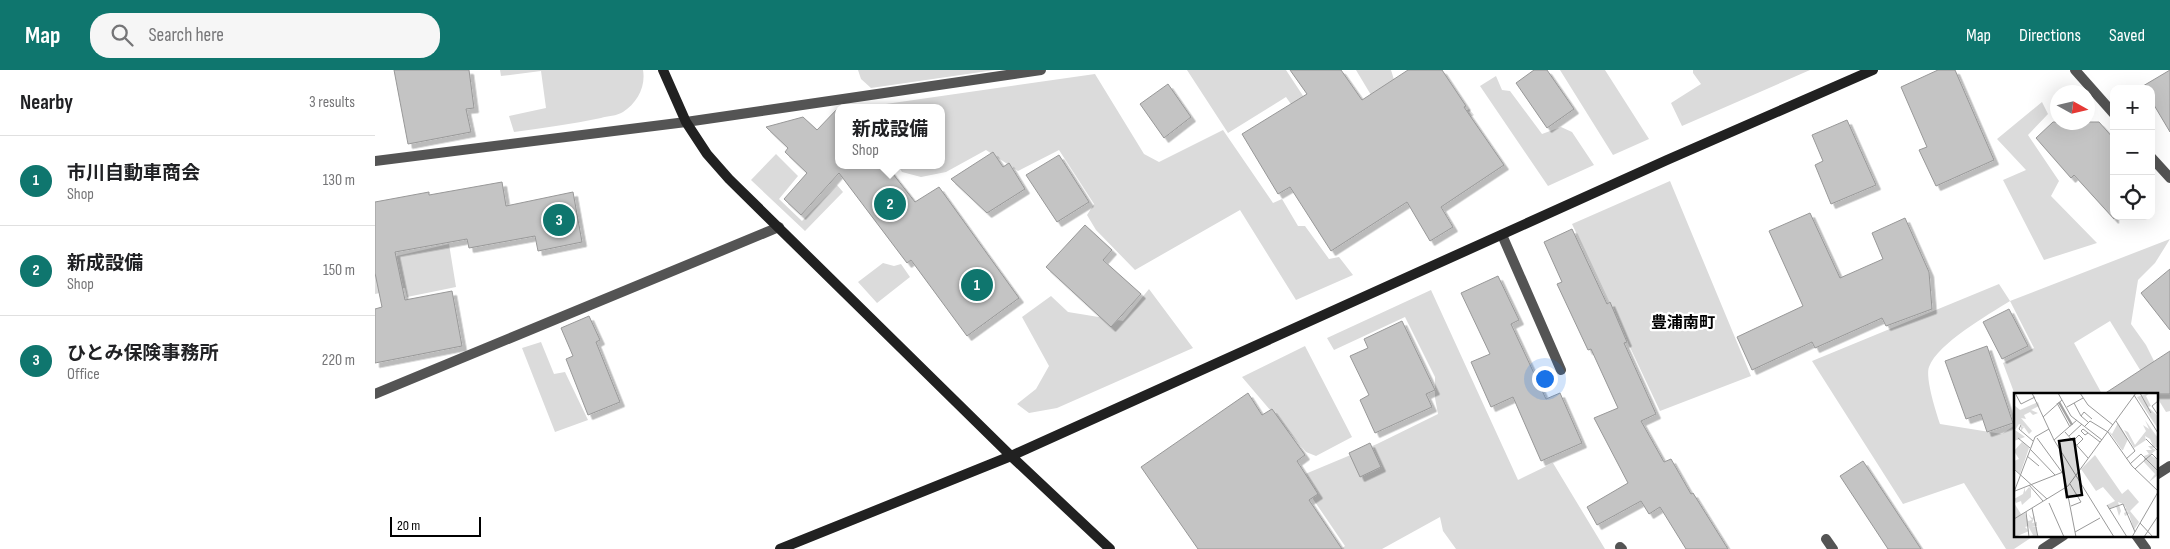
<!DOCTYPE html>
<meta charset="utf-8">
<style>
body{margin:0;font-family:"Sofia Sans Condensed","Noto Sans JP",sans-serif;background:#f6f6f6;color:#202124}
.controls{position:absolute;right:15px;top:15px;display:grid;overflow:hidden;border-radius:10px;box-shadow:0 5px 20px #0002}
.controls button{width:45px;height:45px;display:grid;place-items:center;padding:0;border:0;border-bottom:1px solid #e0e0e0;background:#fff;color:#202124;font:25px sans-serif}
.compass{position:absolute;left:1675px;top:15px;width:45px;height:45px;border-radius:50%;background:#fff;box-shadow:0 5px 20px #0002;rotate:98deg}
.scale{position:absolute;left:15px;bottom:12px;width:91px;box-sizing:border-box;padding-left:5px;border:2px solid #000;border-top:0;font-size:14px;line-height:18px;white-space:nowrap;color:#000;-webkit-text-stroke:4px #fff;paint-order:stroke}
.you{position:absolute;left:1169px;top:308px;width:18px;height:18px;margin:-12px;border:4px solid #fff;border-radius:50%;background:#1a73e8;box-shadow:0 0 0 8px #1a73e833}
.badge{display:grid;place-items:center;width:32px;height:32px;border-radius:50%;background:#0f766e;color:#fff;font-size:16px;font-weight:700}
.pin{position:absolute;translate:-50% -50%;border:2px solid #fff;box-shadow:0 1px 5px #0006}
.popup{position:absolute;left:460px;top:34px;width:110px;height:65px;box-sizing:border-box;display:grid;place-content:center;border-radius:10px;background:#fff;filter:drop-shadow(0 1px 4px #0005);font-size:16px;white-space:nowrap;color:#757577}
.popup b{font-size:19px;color:#202124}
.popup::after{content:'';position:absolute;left:50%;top:100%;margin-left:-10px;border:10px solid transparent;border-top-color:#fff}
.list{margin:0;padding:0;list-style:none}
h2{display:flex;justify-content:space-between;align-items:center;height:65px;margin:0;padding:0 20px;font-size:21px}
h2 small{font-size:16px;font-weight:400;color:#757577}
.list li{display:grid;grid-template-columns:32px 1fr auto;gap:15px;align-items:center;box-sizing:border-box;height:90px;padding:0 20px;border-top:1px solid #e0e0e0}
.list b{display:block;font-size:19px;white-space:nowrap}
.list p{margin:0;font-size:16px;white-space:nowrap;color:#757577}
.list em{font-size:16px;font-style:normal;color:#757577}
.icon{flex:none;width:28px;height:28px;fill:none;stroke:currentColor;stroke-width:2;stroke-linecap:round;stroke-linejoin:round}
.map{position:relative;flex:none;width:1795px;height:479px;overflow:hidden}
header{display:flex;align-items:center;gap:30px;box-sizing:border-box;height:70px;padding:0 25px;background:#0f766e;color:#fff}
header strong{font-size:24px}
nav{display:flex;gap:28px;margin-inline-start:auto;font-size:18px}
.search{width:350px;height:45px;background:#f6f6f6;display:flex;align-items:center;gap:12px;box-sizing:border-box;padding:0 18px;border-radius:20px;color:#757577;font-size:19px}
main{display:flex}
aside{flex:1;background:#fff}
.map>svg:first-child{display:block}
.green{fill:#dbdbdb}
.building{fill:#c4c4c4;stroke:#989898;filter:url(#shadow)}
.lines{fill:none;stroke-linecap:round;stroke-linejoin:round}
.street{stroke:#545454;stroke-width:10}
.secondary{stroke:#212121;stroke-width:10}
.labels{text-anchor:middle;stroke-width:4.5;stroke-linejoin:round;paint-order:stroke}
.quarter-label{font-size:16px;font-weight:bold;fill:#000;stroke:#fff}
.inset-river{fill:none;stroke:#a2a2a2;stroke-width:2.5}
.inset-road{fill:none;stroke:#999;stroke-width:1}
.view{fill:#000;fill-opacity:0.15;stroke:#000;stroke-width:2.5}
.inset-edge{fill:none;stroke:#000;stroke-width:2.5}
</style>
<header>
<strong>Map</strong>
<div class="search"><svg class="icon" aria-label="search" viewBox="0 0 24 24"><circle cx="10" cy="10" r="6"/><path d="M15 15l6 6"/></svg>Search here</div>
<nav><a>Map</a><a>Directions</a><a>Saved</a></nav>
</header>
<main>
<aside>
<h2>Nearby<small>3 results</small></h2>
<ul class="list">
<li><span class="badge">1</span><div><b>市川自動車商会</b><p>Shop</p></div><em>130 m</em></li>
<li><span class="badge">2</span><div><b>新成設備</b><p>Shop</p></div><em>150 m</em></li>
<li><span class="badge">3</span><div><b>ひとみ保険事務所</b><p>Office</p></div><em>220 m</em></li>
</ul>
</aside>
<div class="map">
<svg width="1795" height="479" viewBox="0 0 1795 479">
<defs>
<filter id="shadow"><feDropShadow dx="4.5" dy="4.5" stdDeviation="0" flood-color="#0004"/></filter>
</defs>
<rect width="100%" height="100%" fill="#fff"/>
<!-- green -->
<path class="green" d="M125,0H268C271,17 262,33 248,42C242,46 232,46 226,48C197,54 168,58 139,62L134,46L171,38L166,1L126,6Z
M483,0H620L496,18L486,9Z
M812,0H911L938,41L1002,35L981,0H1016L1021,16L1062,60L1094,39L1099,45L1037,84L940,69L911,27L853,63Z
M1185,0H1230L1274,69L1238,85Z
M1318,0H1435L1307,56L1296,33L1326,14L1318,3Z
M720,4L769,84L784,92L848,60L898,133L907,129L923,156H930L954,189L964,187L978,205L921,230L865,140L760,200L721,160L712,145L719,134L684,80L643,101L611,80L571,102L546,107L527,102L523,95H566V38H483Z
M1121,6L1127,20L1135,21L1167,64L1186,57L1197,62L1219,95L1173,116L1105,16Z
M1667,32L1673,44L1653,65L1684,111L1676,126L1722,173L1669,190L1628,110L1651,100L1622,69Z
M401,84L423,106L404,129L427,151L462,115L468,122L430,161L376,110Z
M1295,111L1376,306L1285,341L1197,154Z
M1795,169L1780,193L1763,210L1756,254L1771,275L1792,317L1795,324V341L1791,342L1735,251L1699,273L1727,324L1640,325L1628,293L1659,278L1635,231C1613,245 1563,273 1554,297C1550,308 1561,342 1565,354L1627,364L1640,355V465H1660L1639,479H1631L1589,413L1528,434L1437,291L1624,214L1635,231Z
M74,174L81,217L32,227L30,218L0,224V191Z
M508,193L519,196L526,194L535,207L502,233L483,212Z
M774,219L818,278L682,338L654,343L642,334L661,319L674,296L647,247L676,226L693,242L748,251Z
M1056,220L1143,410L1178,393L1230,479H1081L1068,461L1065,447L1007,479H966L970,476L923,407L1002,374L1063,344L1060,328V307L1030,247L959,280L952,268Z
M166,272L179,304L190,302L213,350L180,362L147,278Z
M930,276L977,367L941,386L931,382L867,307Z"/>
<!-- building -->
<path class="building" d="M19,0H94L99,38L91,39L96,62L33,74Z
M915,0H966L987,30L1033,0H1067L1091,36L1089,37L1129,95L1066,137L1078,157L1055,171L1032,132L956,181L915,117L903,124L867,64L932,24Z
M1159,0H1172L1199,39L1172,58L1141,13Z
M1563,0H1580L1619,90L1561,116L1544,80L1552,77L1526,17Z
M1795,0V62L1776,30V19H1769L1768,16Z
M793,14L816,47L789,68L765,34Z
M464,37V95H511L540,132L564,117L644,228L592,266L536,190L532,193L464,103L426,145L409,129L432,103L410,82L413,78L391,57L428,47L442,60Z
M1472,50L1501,115L1456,134L1440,95L1448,91L1437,65Z
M1678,52H1724L1739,69V149L1699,105L1696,108L1661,68Z
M618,82L628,97L634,93L650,119L612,143L576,109Z
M684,85L714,132L682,152L651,105Z
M127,112L131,136L198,122L207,172L163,181L160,166L94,178L92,169L20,182L30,230L77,221L87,276L0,293V239L7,237L0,203V132L54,122V125Z
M1435,143L1465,208L1508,189L1497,163L1530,148L1554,202L1557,239L1511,256L1507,248L1440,278L1437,272L1377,300L1362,267L1428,236L1394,161Z
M710,155L737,180L728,190L766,224L736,257L671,197Z
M1197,159L1232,234L1235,232L1252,272L1249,273L1281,344L1266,351L1289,392L1296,389L1316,424L1318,423L1353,479H1311L1285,437L1274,444L1266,431L1222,455L1212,437L1253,413L1219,348L1243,338L1216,279L1213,280L1182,214L1187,212L1169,172Z
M1795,199V260L1766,223Z
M1123,206L1144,250L1136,254L1171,329L1185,323L1207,373L1166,391L1138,327L1116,337L1096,292L1115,284L1086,223Z
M1634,239L1653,276L1627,289L1608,252Z
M214,246L225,270L221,272L245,332L213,345L191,289L198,286L186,258Z
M1027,251L1060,320L1051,324L1057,337L1000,363L985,330L994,325L975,286L993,278L989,269Z
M1612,276L1638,353L1612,362L1606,344L1591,349L1570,291Z
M1795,281V324H1729Z
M873,323L887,345L897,339L930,385L922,391L943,424L934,430L967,479H823L766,397Z
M995,373L1006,397L985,407L974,383Z
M1488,391L1546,479H1513L1465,406Z"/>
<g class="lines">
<!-- street -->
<path class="street" d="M1700,0L1739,44
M1776,87L1795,108
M0,91L311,52L666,0
M1127,165L1186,300
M0,324L404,157
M1781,405L1795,396
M1761,465L1771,479
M1451,469L1458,479
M1245,477L1247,479
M1668,479L1689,465"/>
<!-- secondary -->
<path class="secondary" d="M288,0L311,52L332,84L354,109L636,386L735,479
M405,479L636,386L1292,90L1498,0"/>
</g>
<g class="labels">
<!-- quarter labels -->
<g class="quarter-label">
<text x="1308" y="258">豊浦南町</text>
</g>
</g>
<!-- overview -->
<g transform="translate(1639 323)">
<rect width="144" height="144" fill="#fff"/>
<path d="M136,0L132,3L137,13L134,14L144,23V36L123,4ZM24,9L27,18L25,13L17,17L24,20L19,22L16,19L10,22L12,26L7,25L18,38L15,41L10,34L7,38V33L11,34L5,31L1,37L11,44L0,48V12L6,17ZM131,27L144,45V54L138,55L142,57L136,62L143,66L144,82L135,89L141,81L130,69V63L135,61L132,57H138L134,53H139L136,46L131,43L132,47L120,55L110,37L114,39L121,52L132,38L129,32L135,36ZM104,30L114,46L109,57H108L96,40L95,38L98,41ZM8,49L15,55L6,81L0,75V68L5,66L0,58ZM81,62L108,101L114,96L125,109L116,118L125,129L120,137L115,121L111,123L110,120L114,118L110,117L112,115L109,111L104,109L107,118L105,123L102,113L95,116L93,112L101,108L89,94L82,98L67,76ZM11,94V99L15,94L17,96V104L8,112L7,108L2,110L0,106L9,101ZM0,110L7,121L11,120L14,128L18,127L14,121L18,125L21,123L18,130L23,129V133H18L23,134V144H14L19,142L14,133L11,134L15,138L1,144Z" fill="#dbdbdb"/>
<path class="inset-river" d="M45,9L58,32"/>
<path class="inset-road" d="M1,0L7,11L21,4M18,0L40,47L100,144M44,0L57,23L88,47M66,0L74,12L99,32M126,0L137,20M120,2L144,40M144,8L138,13L144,22M43,10L56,34M60,10L67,23L74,29M53,14L69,5M67,23L70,19L78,26M29,24L48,7M102,28L121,58L112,66M7,32L5,36L19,48M71,33L76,28L94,39L118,73L144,98M51,39L74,65M74,40L71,42L67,38L69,36L86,49M55,43L68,31M4,45L16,55M23,45L50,82L62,144M132,46L144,58M40,47L63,27M59,48L65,42L69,46L63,52M16,56L41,82M13,63L25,73M144,67L138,61L132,66L144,78M116,71L127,61L132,66L121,76M0,76L33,106M56,91L67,109L57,113M15,92L29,108M1,98L49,79M0,99L21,44L35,36M35,110L50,144M93,112L113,144M18,115L24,144M95,116L109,111L121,139M12,119L15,144M0,126L54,93L122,0M126,130L139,144M61,139L86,125M118,144L144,99M130,144L144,123"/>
<path class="view" d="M60,46L68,102L53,104L45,48Z"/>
<rect width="144" height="144" class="inset-edge"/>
</g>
</svg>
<div class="controls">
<button>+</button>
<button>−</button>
<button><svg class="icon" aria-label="locate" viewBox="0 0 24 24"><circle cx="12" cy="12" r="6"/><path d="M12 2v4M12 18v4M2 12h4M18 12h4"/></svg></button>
</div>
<svg class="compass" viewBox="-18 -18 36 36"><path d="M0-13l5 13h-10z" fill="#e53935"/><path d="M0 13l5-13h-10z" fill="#757577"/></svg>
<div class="scale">20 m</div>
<div class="you"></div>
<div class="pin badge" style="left:602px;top:215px">1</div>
<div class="pin badge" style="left:515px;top:134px">2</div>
<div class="popup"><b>新成設備</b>Shop</div>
<div class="pin badge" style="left:184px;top:150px">3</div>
</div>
</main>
